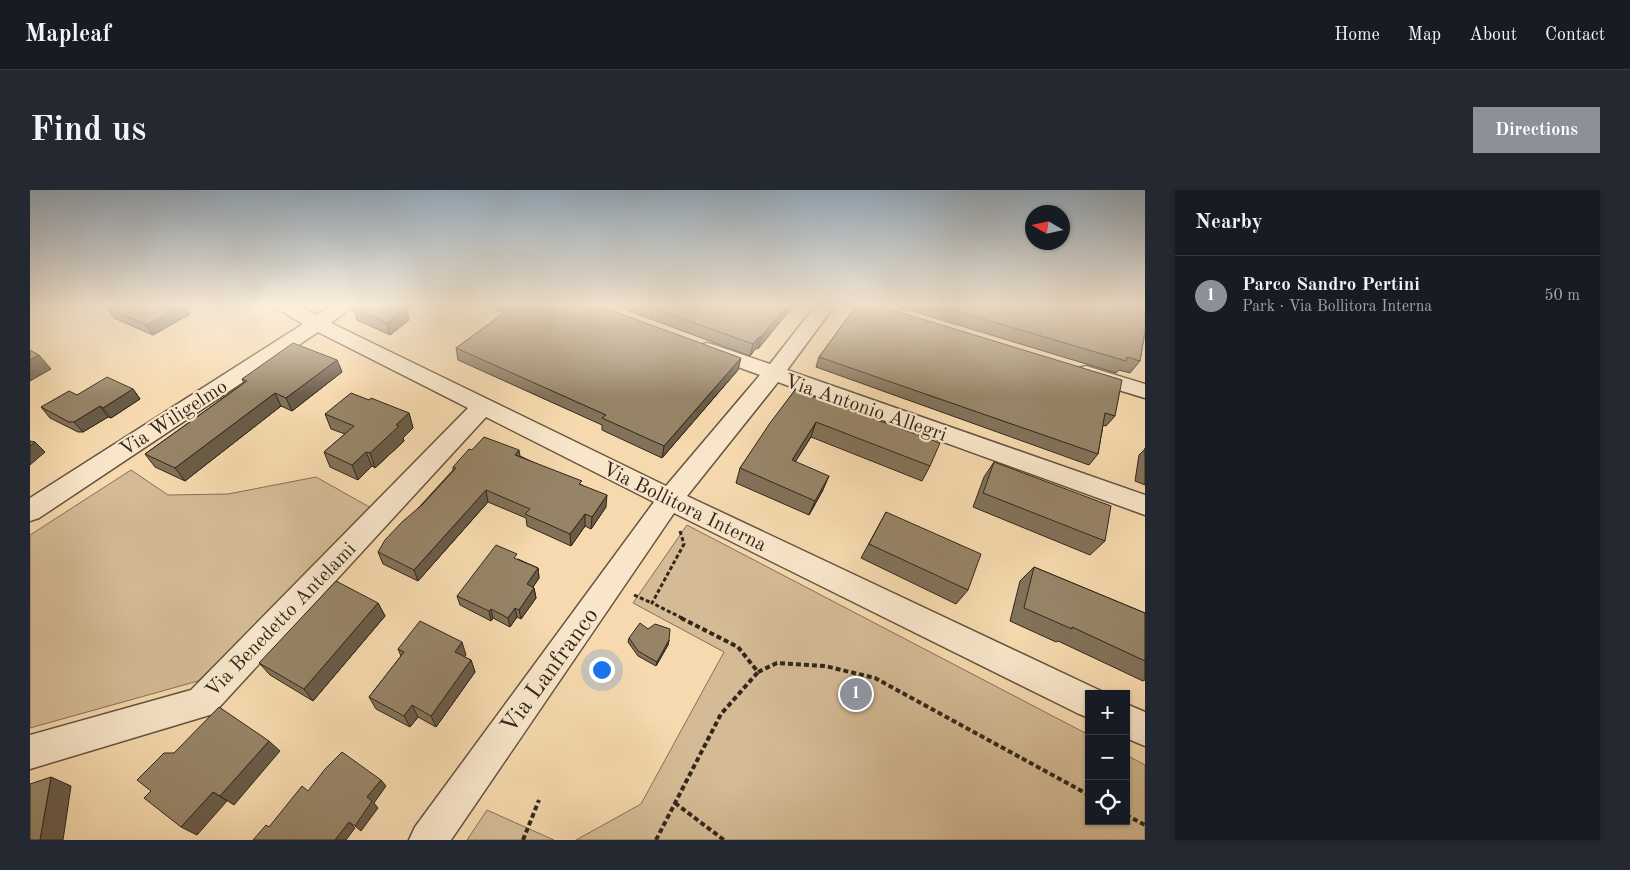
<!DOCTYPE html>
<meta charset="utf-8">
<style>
body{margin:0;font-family:"Old Standard TT",serif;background:#242831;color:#f1f3f6}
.controls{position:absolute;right:15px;bottom:15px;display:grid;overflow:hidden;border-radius:0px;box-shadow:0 1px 4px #0004}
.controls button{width:45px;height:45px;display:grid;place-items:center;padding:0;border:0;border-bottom:1px solid #363941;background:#171b24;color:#f1f3f6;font:25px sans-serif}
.compass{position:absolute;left:995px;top:15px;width:45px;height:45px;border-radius:50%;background:#171b24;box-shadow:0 1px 4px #0004;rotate:279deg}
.you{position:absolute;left:571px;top:479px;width:18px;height:18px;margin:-12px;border:4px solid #fff;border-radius:50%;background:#1a73e8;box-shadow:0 0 0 8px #1a73e833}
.badge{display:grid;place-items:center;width:32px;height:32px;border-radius:50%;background:#8c9099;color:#fff;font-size:16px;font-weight:700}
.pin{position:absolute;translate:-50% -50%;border:2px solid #fff;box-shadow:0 1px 5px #0006}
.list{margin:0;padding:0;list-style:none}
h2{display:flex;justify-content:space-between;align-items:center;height:65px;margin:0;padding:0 20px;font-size:21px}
h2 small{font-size:16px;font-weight:400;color:#9ea1a6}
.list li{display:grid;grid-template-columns:32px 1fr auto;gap:15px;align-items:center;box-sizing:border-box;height:80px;padding:0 20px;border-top:1px solid #363941}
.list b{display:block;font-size:19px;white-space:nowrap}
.list p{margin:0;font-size:16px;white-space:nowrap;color:#9ea1a6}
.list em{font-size:16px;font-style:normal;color:#9ea1a6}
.icon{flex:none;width:28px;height:28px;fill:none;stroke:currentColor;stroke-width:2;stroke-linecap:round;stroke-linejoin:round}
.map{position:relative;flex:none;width:1115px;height:650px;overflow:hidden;border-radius:0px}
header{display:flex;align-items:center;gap:30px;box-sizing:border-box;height:70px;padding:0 25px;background:#171b24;border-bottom:1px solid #363941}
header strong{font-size:24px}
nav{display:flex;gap:28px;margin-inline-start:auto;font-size:18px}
.intro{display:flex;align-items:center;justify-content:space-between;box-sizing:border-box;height:120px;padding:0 30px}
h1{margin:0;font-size:35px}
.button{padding:12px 22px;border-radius:0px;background:#8c9099;color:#fff;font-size:18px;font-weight:700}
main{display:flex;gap:30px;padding:0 30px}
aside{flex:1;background:#171b24;border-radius:0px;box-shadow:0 1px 4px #0004}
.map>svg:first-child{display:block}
.green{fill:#d5bb95;stroke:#837158}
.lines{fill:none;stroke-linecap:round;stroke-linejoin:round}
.minor-casing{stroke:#625440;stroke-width:3}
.path-far1{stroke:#31271b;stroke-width:3;stroke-dasharray:4 2.5;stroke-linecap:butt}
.path{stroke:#31271b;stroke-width:4;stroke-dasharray:5 3;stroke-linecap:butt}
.minor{fill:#f9e6ca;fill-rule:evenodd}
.wall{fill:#827259;stroke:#31271b}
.shaded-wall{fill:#6a5c48;stroke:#31271b}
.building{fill:#978467;stroke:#31271b}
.labels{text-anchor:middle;stroke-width:4.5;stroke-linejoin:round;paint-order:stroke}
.street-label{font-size:20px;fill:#31271b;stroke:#f9e6ca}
.near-street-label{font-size:24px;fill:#31271b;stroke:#f9e6ca}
</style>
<header>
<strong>Mapleaf</strong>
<nav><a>Home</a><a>Map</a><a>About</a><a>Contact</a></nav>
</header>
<div class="intro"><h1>Find us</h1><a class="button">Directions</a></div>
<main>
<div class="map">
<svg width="1115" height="650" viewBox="0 0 1115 650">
<rect width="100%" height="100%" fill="#f6d9ae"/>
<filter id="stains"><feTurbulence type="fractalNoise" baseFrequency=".004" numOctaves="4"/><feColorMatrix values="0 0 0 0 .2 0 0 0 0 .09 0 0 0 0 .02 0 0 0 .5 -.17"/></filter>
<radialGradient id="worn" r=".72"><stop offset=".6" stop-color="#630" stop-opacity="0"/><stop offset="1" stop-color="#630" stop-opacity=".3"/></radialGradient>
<!-- green -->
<path class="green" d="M101,280L138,305L198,304L286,287L343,319L168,491L0,538V345Z
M657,335L1059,545V631H1096V565L1115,575V650H546L611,614L694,462L603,413Z
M457,620L524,650H437Z"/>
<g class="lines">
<defs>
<path id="minor" d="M246,115H269L286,125L302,115H324L301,133L636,296L730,185L670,163L667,159L670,155L677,153L684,155L740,174L786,115H805L757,180L1115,305V325L748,192L657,306L1071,501L1072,504H1059V528L1047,523L644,323L421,650H379L385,637L624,312L456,227L183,524L0,579V545L161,500L438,218L288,142L9,328L0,331V308L273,134L248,119Z
M1056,176L1115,194V208L1049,188L1045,183L1049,178Z
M1096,514L1115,522V556L1096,548Z"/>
</defs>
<!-- minor casing -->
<use href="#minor" class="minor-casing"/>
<!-- path-far1 -->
<path class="path-far1" d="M650,341L654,354L622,413L654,429
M604,405L622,413"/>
<!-- path -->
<path class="path" d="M651,428L708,457L728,482L747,473L795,476L845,488L1059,605
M645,613L694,650
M1096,625L1115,635
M493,650L509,610
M626,650L691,524L728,482"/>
<!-- minor -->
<use href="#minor" class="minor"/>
</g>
<!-- wall -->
<path class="wall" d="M318,115H385L377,121L379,130L360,145L327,130L325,122L320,120Z
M454,115H567L708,180L632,268L572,240V235L428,170L426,158L474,123Z
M583,115H764L728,159L726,158L720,166Z
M827,115L1085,226L1076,236L1073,235L1068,264L1059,275L786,177L789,167Z
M862,115H1115V149L1114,148L1110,171L1100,183L1089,180L1086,183Z
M77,118L160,124L123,145L84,128Z
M307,170L312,182L262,221L251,216L155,291L125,277L115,264L214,193L212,189Z
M103,199L110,209L81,228L78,227L53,242H48L20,228L11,217L47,205Z
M765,200L900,276L892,291L781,247L765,272L793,300L779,325L706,293L710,278Z
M339,210L379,223L383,238L373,248L374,251L345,278L342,276L328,290L300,277L294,262L315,244L301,239L295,224Z
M1115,258V295L1105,291L1109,265L1115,259Z
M442,260L490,266L552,295L576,317L561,339L555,336L541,356L497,336L496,328L458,312L388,391L353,374L348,362L423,280V277Z
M964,272L1075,351L1060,365L943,317L954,287Z
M856,322L938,400L926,414L831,368Z
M488,369L508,378L509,388L503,397L504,398L506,408L491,429L487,427L480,437L463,428L461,431L430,415L427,406Z
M1004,377L1115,423V490L1113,491L1028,451L1026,452L980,431L990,391Z
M348,413L355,426L283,511L240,485L229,473Z
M618,439L639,450L638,455L626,476L608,466L598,452L599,448Z
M368,459L436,465L434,467L441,470L445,482L406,537L388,527L380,537L346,519L339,507L371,466Z"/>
<!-- shaded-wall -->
<path class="shaded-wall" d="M152,115H156L160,124L123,145L117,135Z
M366,115H385L377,121L379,130L360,145L357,133Z
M758,115H764L728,159L731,147Z
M729,147L726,158L720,166L723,154Z
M9,165L21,179L0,191V170Z
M711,168L708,180L632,268L634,256Z
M307,170L312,182L262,221L256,208Z
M103,199L110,209L81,228L73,218Z
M245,203L251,216L155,291L145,278Z
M70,216L78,227L53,242L44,232Z
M379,223L383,238L373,248L374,251L345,278L340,263L366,235Z
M786,232L781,247L757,285L762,270Z
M5,252L15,262L0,275V256Z
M489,260L491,272L485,265Z
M336,262L342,276L328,290L322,275Z
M799,286L793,300L779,325L785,311Z
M456,300L458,312L388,391L384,380Z
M577,305L576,317L561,339L562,327Z
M555,324V336L541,356L540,344Z
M508,378L509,388L498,404L497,394Z
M504,398L506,408L491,429L489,420Z
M348,413L355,426L283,511L274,499Z
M485,418L487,427L480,437L478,428Z
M461,419L463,428L461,431L459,421Z
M639,450L638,455L626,476L627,472Z
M432,452L436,465L429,474L425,462Z
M441,470L445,482L406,537L401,526Z
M382,515L388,527L380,537L374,526Z
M239,551L250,561L204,615L190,606Z
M21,587L41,596L33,650H10Z
M351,590L356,596L344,613L348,618L331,641L325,636L337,607Z
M183,602L197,611L167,645L151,637Z
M319,632L325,638L316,650H305Z"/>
<!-- building -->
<path class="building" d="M83,115H152L117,135L77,118Z
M329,115H368L376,118L357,133L323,118Z
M482,115H567L711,168L634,256L572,228L576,225L426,158L484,116Z
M614,115H758L731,147H729L723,154Z
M827,115H846L1092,190L1085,226L1075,223L1068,264L789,167Z
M906,115H1115V140L1110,171L1097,167L1096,171Z
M263,153L307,170L256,208L245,203L145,278L115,264L217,191L212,189Z
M0,160L9,165L0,170Z
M77,187L103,199L73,218L70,216L44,232H39L11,217L39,201L47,205Z
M765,200L910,253L900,276L786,232L762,270L799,286L785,311L710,278L740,233Z
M321,203L339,210L341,208L379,223L366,235L369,236L340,263L336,262L322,275L294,262L324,236L295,224Z
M454,247L489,260L485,265L552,291L549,294L577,305L562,327L555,324L540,344L495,324L500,319L456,300L384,380L348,362L355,350L372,332L393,314L426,278L423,277L439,259L442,260Z
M0,251L5,252L0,256Z
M964,272L1081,316L1075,351L953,303Z
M856,322L951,364L938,400L839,354Z
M466,355L487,364L484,368L508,378L497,394L504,398L489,420L485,418L478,428L461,419L459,421L427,406Z
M1004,377L1115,423V471L1042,437V439L994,418Z
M306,391L348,413L274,499L229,473Z
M390,431L432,452L425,462L441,470L401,526L382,515L374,526L339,507L374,462L368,459Z
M610,433L618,439L625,434L640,439L639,450L627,472L608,461L599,448Z
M189,517L239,551L190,606L183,602L151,637L114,608L121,601L107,590L134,563H144Z
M312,562L351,590L337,607L342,611L325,636L319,632L305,650H223L236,635L239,637L272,596L278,601L295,579Z
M21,587L10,650H0V594Z"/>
<!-- sky -->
<linearGradient id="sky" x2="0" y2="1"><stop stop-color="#93aabd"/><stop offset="0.56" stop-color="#fbeedb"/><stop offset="1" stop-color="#fbeedb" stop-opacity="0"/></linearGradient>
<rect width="1115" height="206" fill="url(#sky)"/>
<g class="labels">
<!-- street labels -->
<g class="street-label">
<text transform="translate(836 217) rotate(19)" y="7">Via Antonio Allegri</text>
<text transform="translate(143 227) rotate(-33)" y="7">Via Wiligelmo</text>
<text transform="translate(655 316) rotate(26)" y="7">Via Bollitora Interna</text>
<text transform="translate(250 429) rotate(-46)" y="7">Via Benedetto Antelami</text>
</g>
<!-- near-street labels -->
<g class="near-street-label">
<text transform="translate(519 480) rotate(-54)" y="8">Via Lanfranco</text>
</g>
</g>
<rect width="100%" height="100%" filter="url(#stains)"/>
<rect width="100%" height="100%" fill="url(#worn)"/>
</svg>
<div class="controls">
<button>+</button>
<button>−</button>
<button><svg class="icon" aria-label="locate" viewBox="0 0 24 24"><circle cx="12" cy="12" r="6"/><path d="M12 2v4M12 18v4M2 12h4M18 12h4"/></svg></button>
</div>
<svg class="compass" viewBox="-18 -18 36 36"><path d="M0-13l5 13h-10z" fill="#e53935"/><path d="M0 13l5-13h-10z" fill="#9ea1a6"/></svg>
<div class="you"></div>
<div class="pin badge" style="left:826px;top:504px">1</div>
</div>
<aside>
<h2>Nearby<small></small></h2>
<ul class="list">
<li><span class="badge">1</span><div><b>Parco Sandro Pertini</b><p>Park · Via Bollitora Interna</p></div><em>50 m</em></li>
</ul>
</aside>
</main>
